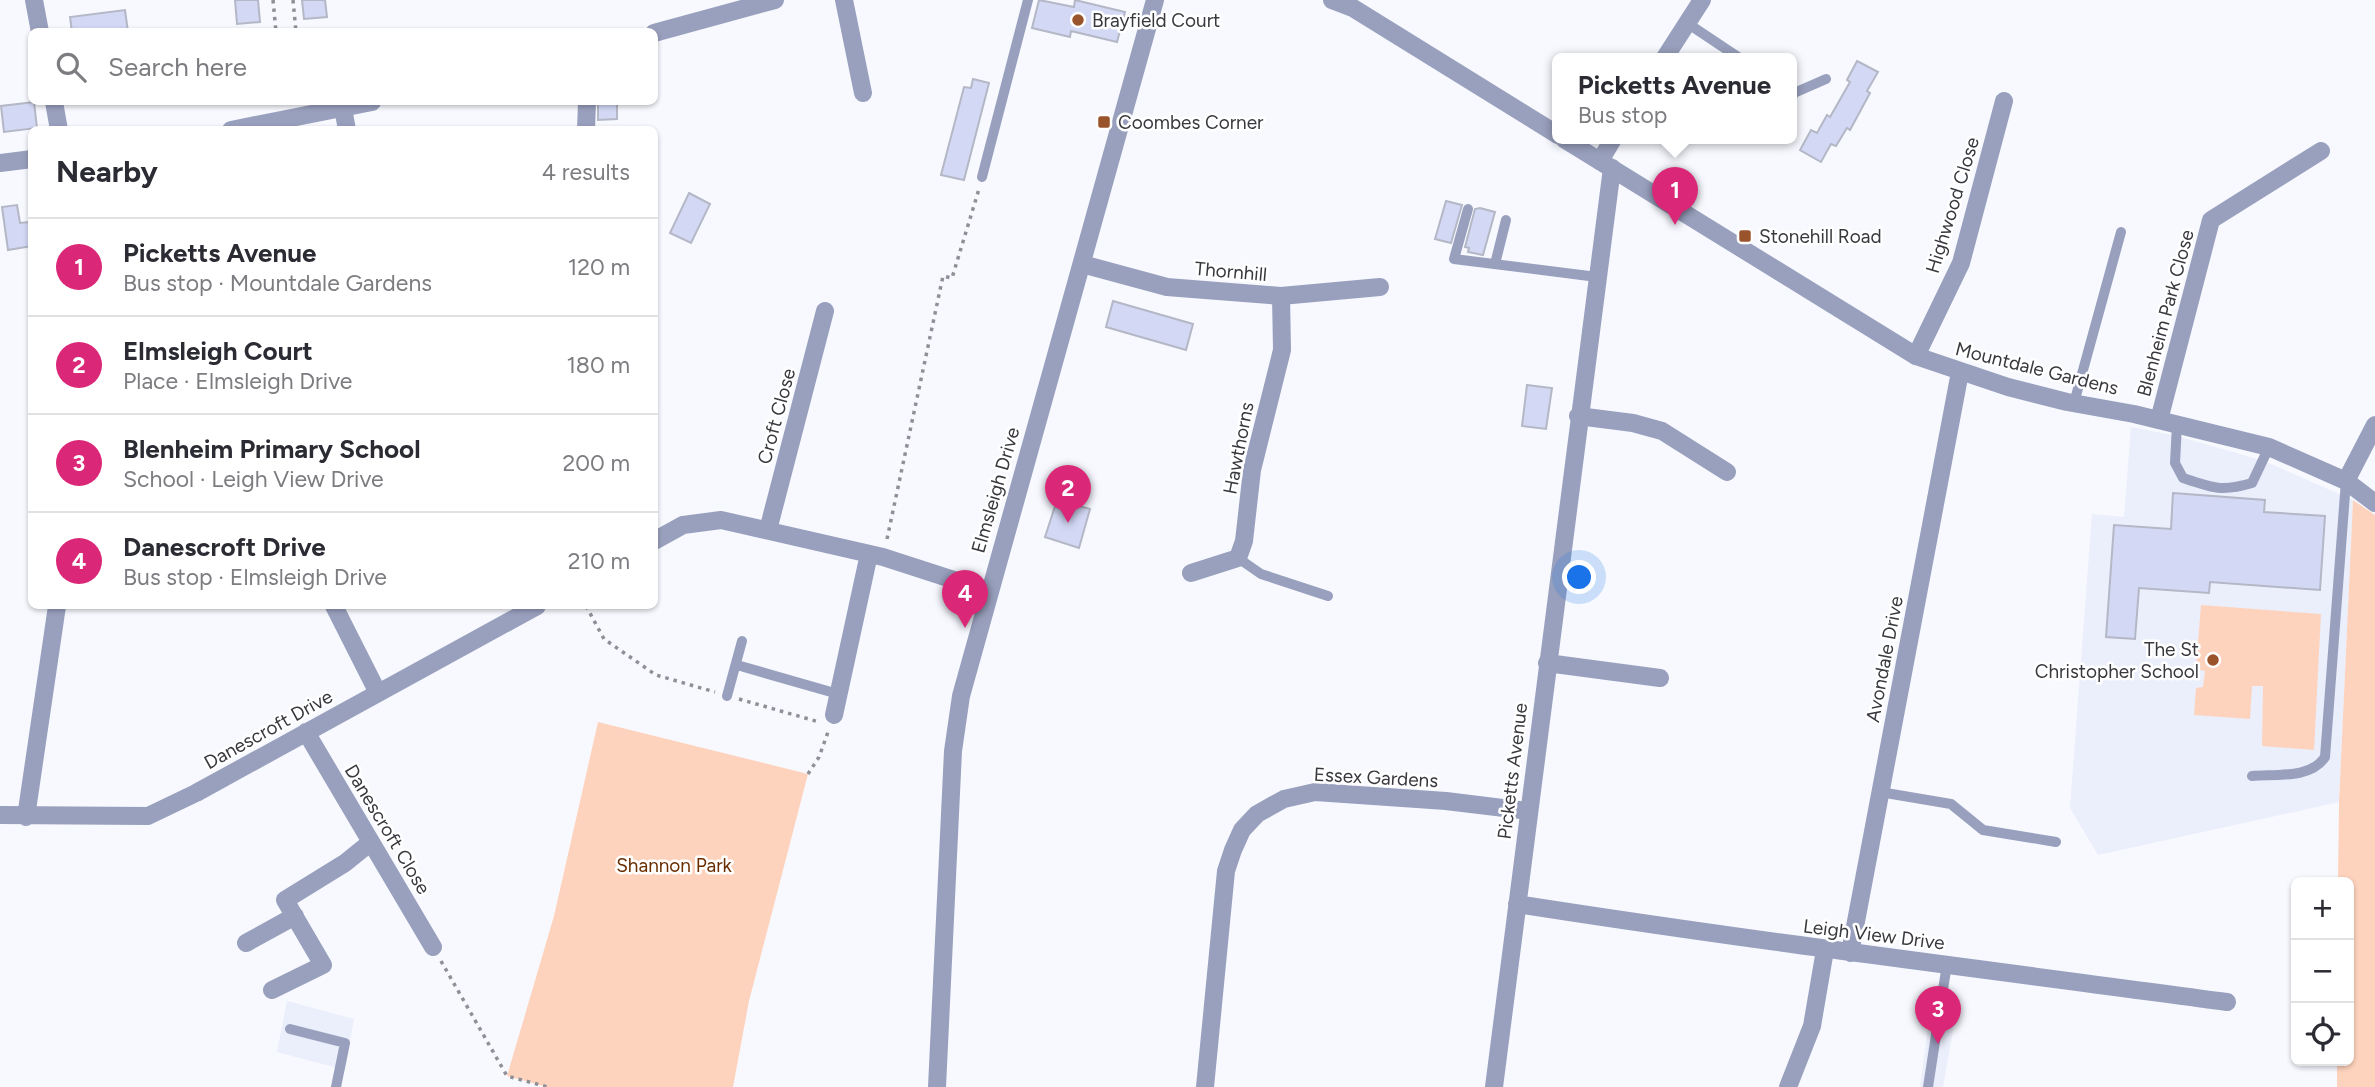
<!DOCTYPE html>
<meta charset="utf-8">
<style>
body{margin:0;font-family:Figtree,sans-serif;background:#f7f7f7;color:#2b2b33}
.controls{position:absolute;right:21px;bottom:21px;display:grid;overflow:hidden;border-radius:10px;box-shadow:0 2px 5px #0004}
.controls button{width:63px;height:63px;display:grid;place-items:center;padding:0;border:0;border-bottom:2px solid #e1e1e2;background:#fff;color:#2b2b33;font:35px sans-serif}
.you{position:absolute;left:1580px;top:578px;width:24px;height:24px;margin:-18px;border:5px solid #fff;border-radius:50%;background:#1a73e8;box-shadow:0 0 0 10px #1a73e833}
.badge{display:grid;place-items:center;width:46px;height:46px;border-radius:50%;background:#db2777;color:#fff;font-size:23px;font-weight:700}
.pin{position:absolute;translate:-50% -58px;filter:drop-shadow(0 2px 4px #0008)}
.pin::after{content:'';position:absolute;top:37px;width:24px;height:21px;background:inherit;clip-path:polygon(0 0,100% 0,50% 100%)}
.popup{position:absolute;left:1552px;top:53px;width:245px;height:91px;box-sizing:border-box;display:grid;place-content:center;border-radius:10px;background:#fff;filter:drop-shadow(0 2px 5px #0005);font-size:23px;white-space:nowrap;color:#7c7c81}
.popup b{font-size:26px;color:#2b2b33}
.popup::after{content:'';position:absolute;left:50%;top:100%;margin-left:-14px;border:14px solid transparent;border-top-color:#fff}
.list{margin:0;padding:0;list-style:none}
h2{display:flex;justify-content:space-between;align-items:center;height:91px;margin:0;padding:0 28px;font-size:30px}
h2 small{font-size:23px;font-weight:400;color:#7c7c81}
.list li{display:grid;grid-template-columns:46px 1fr auto;gap:21px;align-items:center;box-sizing:border-box;height:98px;padding:0 28px;border-top:2px solid #e1e1e2}
.list b{display:block;font-size:26px;white-space:nowrap}
.list p{margin:0;font-size:23px;white-space:nowrap;color:#7c7c81}
.list em{font-size:23px;font-style:normal;color:#7c7c81}
.icon{flex:none;width:38px;height:38px;fill:none;stroke:currentColor;stroke-width:2;stroke-linecap:round;stroke-linejoin:round}
.map{position:relative;flex:none;width:2375px;height:1087px;overflow:hidden}
.search{position:absolute;background:#fff;box-shadow:0 2px 5px #0004;left:28px;top:28px;width:630px;height:77px;display:flex;align-items:center;gap:18px;box-sizing:border-box;padding:0 24px;border-radius:10px;color:#7c7c81;font-size:26px}
.panel{position:absolute;background:#fff;box-shadow:0 2px 5px #0004;left:28px;top:126px;width:630px;height:483px;border-radius:10px}
.map>svg:first-child{display:block}
.built{fill:#ebeefb}
.green{fill:#fed3bd}
.building{fill:#d3d9f5;stroke:#b4b7c5;stroke-width:2}
.lines{fill:none;stroke-linecap:round;stroke-linejoin:round}
.path{stroke:#8e9096;stroke-width:3.5;stroke-dasharray:3.5 5;stroke-linecap:butt}
.service{stroke:#99a0bd;stroke-width:10}
.minor{stroke:#99a0bd;stroke-width:18}
.tertiary{stroke:#99a0bd;stroke-width:18}
.poi-dot{fill:#9a542b;stroke:#fff;stroke-width:2.5}
.labels{text-anchor:middle;stroke-width:5;stroke-linejoin:round;paint-order:stroke}
.poi-label{font-size:19px;fill:#38393f;stroke:#fff;text-anchor:start}
.street-label{font-size:19px;fill:#38393f;stroke:#fff}
.park-label{font-size:19px;fill:#6a2d00;stroke:#fff}
</style>
<div class="map">
<svg width="2375" height="1087" viewBox="0 0 2375 1087">
<rect width="100%" height="100%" fill="#f7f9ff"/>
<!-- built -->
<path class="built" d="M2131,427L2177,436L2264,461L2353,500L2339,802L2098,855L2070,808L2092,514L2124,517Z
M1932,999L1958,1002L1943,1087H1920Z
M287,1001L354,1019L345,1070L277,1052Z"/>
<!-- green -->
<path class="green" d="M2353,500L2375,515V1087H2337V1061H2349V882H2338L2339,802Z
M2201,605L2321,614L2314,750L2262,746L2263,686H2252L2250,719L2194,715L2196,688L2203,687L2205,671L2196,669Z
M598,722L808,774L749,1001L733,1087H547L507,1076L554,916Z"/>
<!-- building -->
<path class="building" d="M235,0H258L260,22L237,24Z
M302,0H325L327,17L304,19Z
M1039,0L1074,7L1075,0L1125,12L1117,42L1071,31L1070,37L1032,28Z
M125,10L128,32H72L70,17Z
M1857,61L1878,72L1867,91L1870,93L1850,130L1847,128L1836,146L1831,144L1821,162L1800,150L1811,130L1817,133L1827,115L1830,117L1850,82L1847,80Z
M973,79L989,83L964,180L941,175L964,87L971,88Z
M34,102L37,128L4,132L1,106Z
M617,103V119L598,120V104Z
M689,193L710,204L691,243L670,233Z
M1446,201L1462,205L1451,243L1435,239Z
M17,205L20,223L29,222L32,246L8,250L2,207Z
M1480,208L1495,212L1483,255L1468,252L1469,248L1465,247L1475,209Z
M1113,301L1193,324L1186,350L1106,327Z
M1527,385L1552,388L1546,429L1522,426Z
M2173,493L2265,500L2264,512L2325,516L2320,590L2210,582L2209,593L2139,588L2135,639L2106,637L2114,525L2171,529Z
M1057,500L1090,509L1079,548L1045,537Z"/>
<g class="lines">
<!-- path -->
<path class="path" d="M273,0L276,32
M293,0L296,32
M887,539L943,276L952,278L979,189
M586,606L604,639L656,675L715,692
M739,699L819,722
M808,774L819,757L828,732
M441,961L507,1076L548,1087"/>
<!-- service -->
<path class="service" d="M1687,23L1741,59
M1792,97L1794,93L1826,79
M982,177L1028,0
M1468,209L1454,259L1597,277
M1495,264L1506,220
M2074,403L2121,232
M2177,424L2175,463L2183,478C2212,488 2222,492 2252,483L2269,447
M1238,558L1261,574L1328,596
M737,665L838,694
M727,696L742,641
M2252,776C2275,774 2311,779 2325,757L2346,481
M1880,792L1951,804L1983,830L2056,842
M290,1029L345,1043L336,1087
M1928,1087L1947,964"/>
<!-- minor -->
<path class="minor" d="M34,0L40,32
M844,0L863,93
M1664,59L1702,0
M54,102L59,130
M343,108L347,130
M586,130L587,102
M1600,161L1613,139
M1082,264L1167,287L1281,296L1380,287
M1916,356L1961,263L2004,101
M1578,416L1633,423L1662,431L1727,472
M2159,420L2211,220L2321,151
M2346,481L2375,425
M768,530L825,311
M654,541L683,525L721,520L883,557L988,591
M1191,573L1238,558L1244,541L1252,470L1282,350L1281,296
M334,606L378,693
M1547,663L1660,678
M834,715L869,554
M306,732L433,947
M0,815L148,816L196,793L537,606
M26,817L57,606
M1517,904C1753,941 1990,970 2227,1002
M246,943L295,916
M1850,953L1960,372
M272,990L323,965L285,900L345,863L371,842
M1205,1087L1226,871L1233,850L1242,830L1257,814L1284,799L1315,792L1446,801L1528,811
M1494,1087L1612,168
M1788,1087L1812,1026L1825,950"/>
<!-- tertiary -->
<path class="tertiary" d="M1332,0L1353,8L1558,135
M654,33L775,0
M231,130L372,102
M1564,139L1916,356L2008,387L2067,402L2134,414L2269,447L2346,481L2375,503
M0,163L32,159
M937,1087L953,751L961,696L1155,0"/>
</g>
<!-- markers -->
<g class="poi-dot">
<circle cx="1078" cy="20" r="7"/>
<rect x="1097" y="115" width="14" height="14" rx="3.5"/>
<rect x="1738" y="229" width="14" height="14" rx="3.5"/>
<circle cx="2213" cy="660" r="7"/>
</g>
<g class="labels">
<!-- poi labels -->
<g class="poi-label">
<text x="1092" y="27">Brayfield Court</text>
<text x="1118" y="129">Coombes Corner</text>
<text x="1759" y="243">Stonehill Road</text>
<text x="2199" y="656" text-anchor="end">The St<tspan x="2199" dy="22">Christopher School</tspan></text>
</g>
<!-- street labels -->
<g class="street-label">
<text transform="translate(1952 205) rotate(-73)" y="7">Highwood Close</text>
<text transform="translate(1231 271) rotate(5)" y="7">Thornhill</text>
<text transform="translate(2165 313) rotate(-75)" y="7">Blenheim Park Close</text>
<text transform="translate(2037 368) rotate(14)" y="7">Mountdale Gardens</text>
<text transform="translate(776 416) rotate(-75)" y="7">Croft Close</text>
<text transform="translate(1238 448) rotate(-79)" y="7">Hawthorns</text>
<text transform="translate(995 490) rotate(-74)" y="7">Elmsleigh Drive</text>
<text transform="translate(1884 659) rotate(-79)" y="7">Avondale Drive</text>
<text transform="translate(268 729) rotate(-29)" y="7">Danescroft Drive</text>
<text transform="translate(1512 771) rotate(-83)" y="7">Picketts Avenue</text>
<text transform="translate(1376 777) rotate(3)" y="7">Essex Gardens</text>
<text transform="translate(388 829) rotate(59)" y="7">Danescroft Close</text>
<text transform="translate(1874 934) rotate(7)" y="7">Leigh View Drive</text>
</g>
<!-- park labels -->
<g class="park-label">
<text x="674" y="872">Shannon Park</text>
</g>
</g>
</svg>
<div class="controls">
<button>+</button>
<button>−</button>
<button><svg class="icon" aria-label="locate" viewBox="0 0 24 24"><circle cx="12" cy="12" r="6"/><path d="M12 2v4M12 18v4M2 12h4M18 12h4"/></svg></button>
</div>
<div class="you"></div>
<div class="pin badge" style="left:1675px;top:225px">1</div>
<div class="popup"><b>Picketts Avenue</b>Bus stop</div>
<div class="pin badge" style="left:1068px;top:523px">2</div>
<div class="pin badge" style="left:1938px;top:1044px">3</div>
<div class="pin badge" style="left:965px;top:628px">4</div>
<div class="search"><svg class="icon" aria-label="search" viewBox="0 0 24 24"><circle cx="10" cy="10" r="6"/><path d="M15 15l6 6"/></svg>Search here</div>
<section class="panel">
<h2>Nearby<small>4 results</small></h2>
<ul class="list">
<li><span class="badge">1</span><div><b>Picketts Avenue</b><p>Bus stop · Mountdale Gardens</p></div><em>120 m</em></li>
<li><span class="badge">2</span><div><b>Elmsleigh Court</b><p>Place · Elmsleigh Drive</p></div><em>180 m</em></li>
<li><span class="badge">3</span><div><b>Blenheim Primary School</b><p>School · Leigh View Drive</p></div><em>200 m</em></li>
<li><span class="badge">4</span><div><b>Danescroft Drive</b><p>Bus stop · Elmsleigh Drive</p></div><em>210 m</em></li>
</ul>
</section>
</div>
